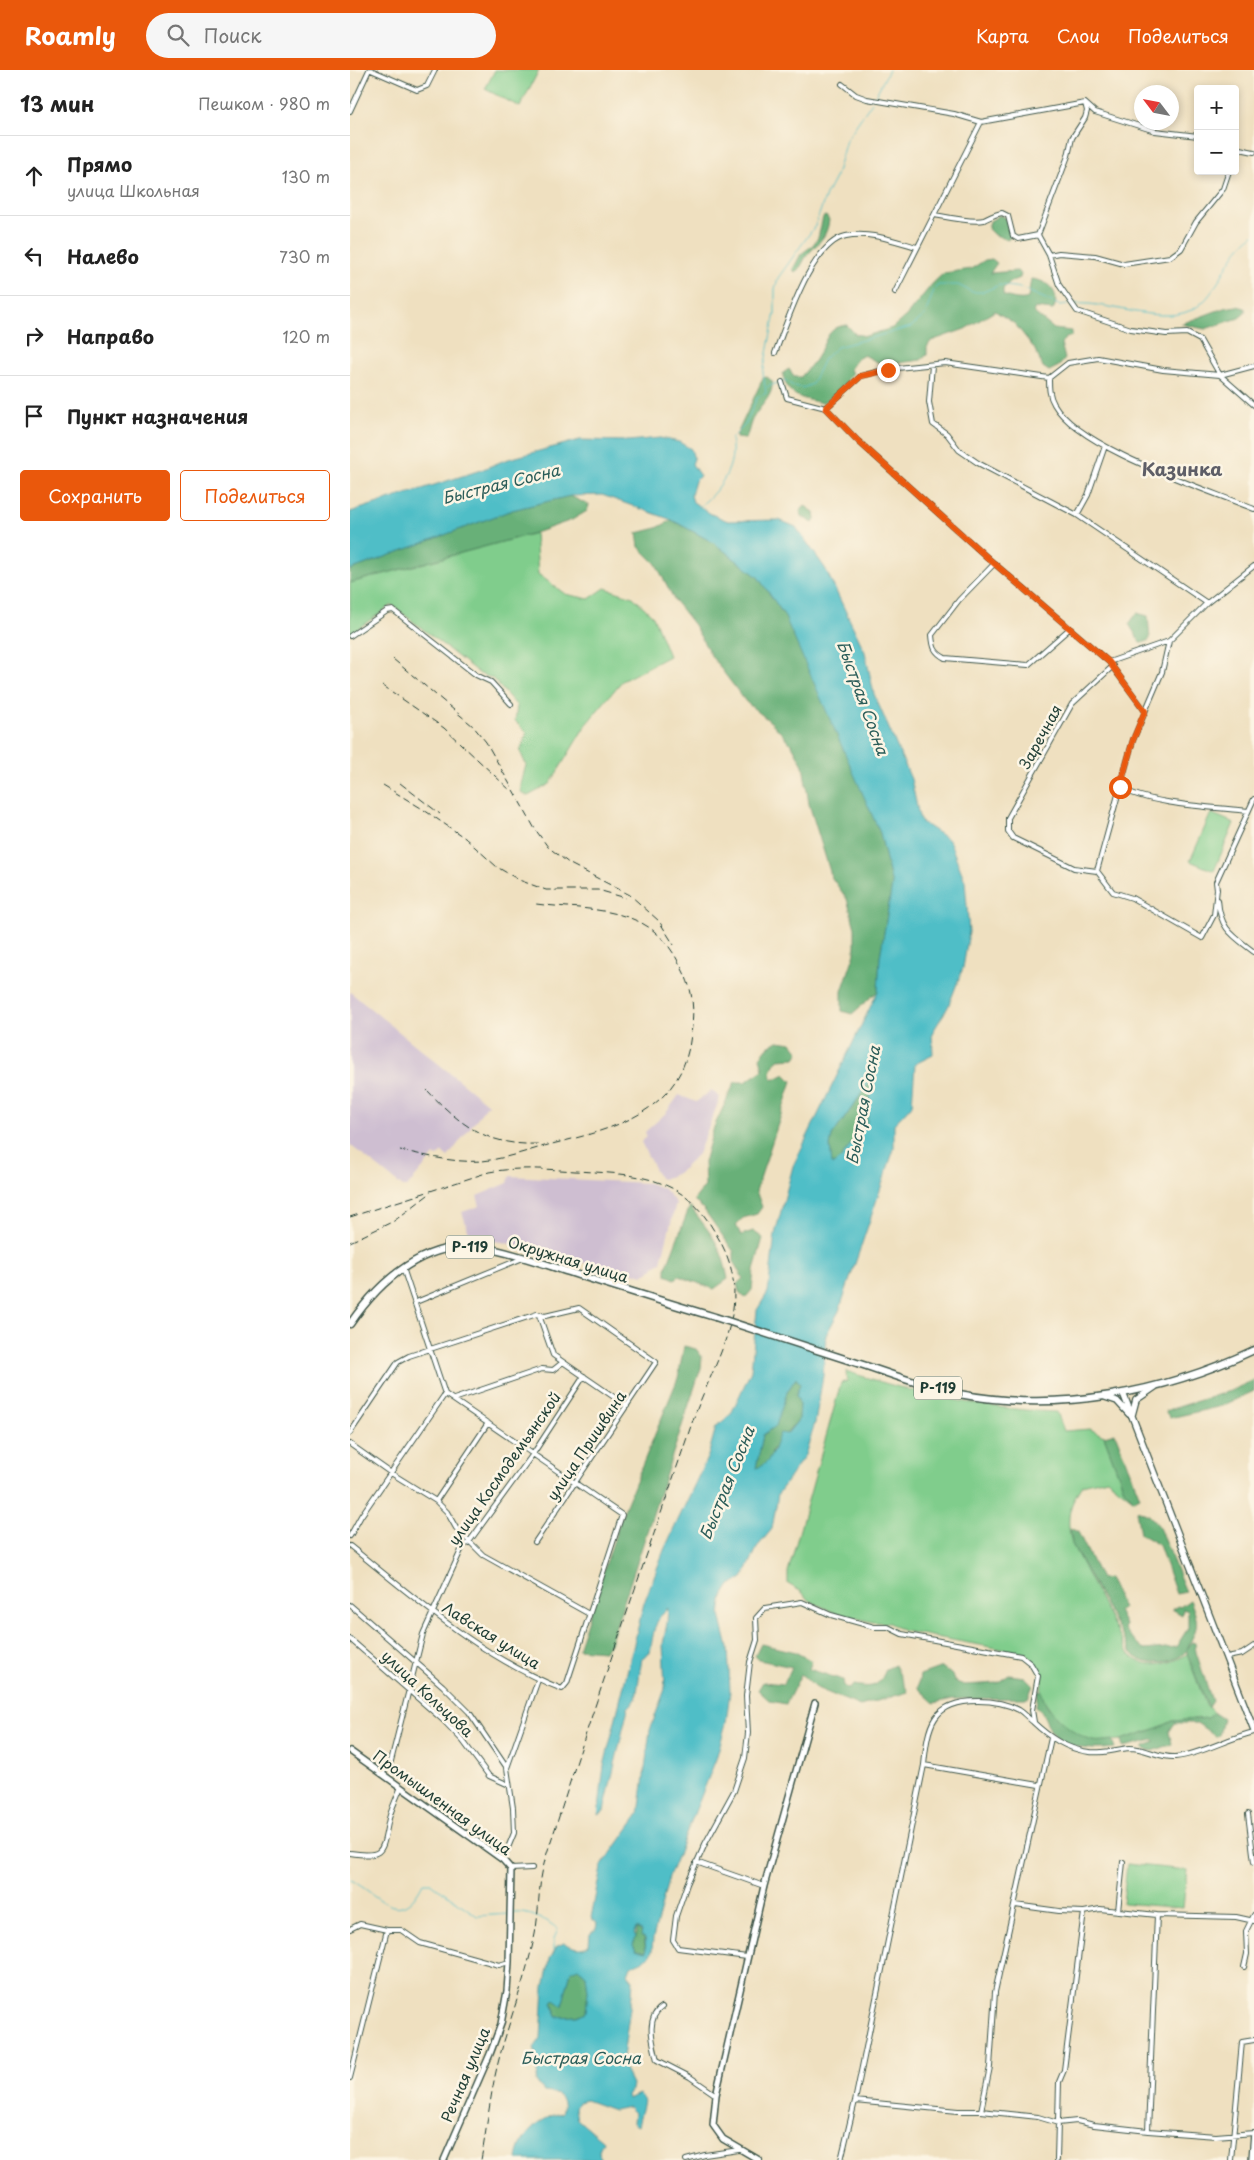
<!DOCTYPE html>
<html lang="ru">
<meta charset="utf-8">
<style>
body{margin:0;font-family:"Playpen Sans",sans-serif;background:#f6f6f6;color:#222}
.controls{position:absolute;right:15px;top:15px;display:grid;overflow:hidden;border-radius:5px;box-shadow:0 2px 8px #0003}
.controls button{width:45px;height:45px;display:grid;place-items:center;padding:0;border:0;border-bottom:1px solid #e0e0e0;background:#fff;color:#222;font:25px sans-serif}
.compass{position:absolute;left:784px;top:15px;width:45px;height:45px;border-radius:50%;background:#fff;box-shadow:0 2px 8px #0003;rotate:302deg}
.stop{position:absolute;width:15px;height:15px;margin:-11px;border:4px solid #ea580c;border-radius:50%;background:#fff}
.stop.end{background:#ea580c;border-color:#fff;box-shadow:0 1px 5px #0008}
.list{margin:0;padding:0;list-style:none}
h2{display:flex;justify-content:space-between;align-items:center;height:65px;margin:0;padding:0 20px;font-size:21px}
h2 small{font-size:16px;font-weight:400;color:#767676}
.list li{display:grid;grid-template-columns:32px 1fr auto;gap:15px;align-items:center;box-sizing:border-box;height:80px;padding:0 20px;border-top:1px solid #e0e0e0}
.list b{display:block;font-size:19px;white-space:nowrap}
.list p{margin:0;font-size:16px;white-space:nowrap;color:#767676}
.list em{font-size:16px;font-style:normal;color:#767676}
.actions{display:flex;gap:10px;padding:15px 20px}
.actions a{flex:1;padding:11px 0;border:1px solid #ea580c;border-radius:5px;text-align:center;font-size:18px;color:#ea580c}
.actions .main{background:#ea580c;color:#fff}
.icon{flex:none;width:28px;height:28px;fill:none;stroke:currentColor;stroke-width:2;stroke-linecap:round;stroke-linejoin:round}
.map{position:relative;flex:none;width:904px;height:2090px;overflow:hidden}
header{display:flex;align-items:center;gap:30px;box-sizing:border-box;height:70px;padding:0 25px;background:#ea580c;color:#fff}
header strong{font-size:24px}
nav{display:flex;gap:28px;margin-inline-start:auto;font-size:18px}
.search{width:350px;height:45px;background:#f6f6f6;display:flex;align-items:center;gap:12px;box-sizing:border-box;padding:0 18px;border-radius:28px;color:#767676;font-size:19px}
main{display:flex}
aside{flex:1;background:#fff}
.map>svg:first-child{display:block}
.industrial{fill:#cebed1}
.green{fill:#80cd8c;stroke:#508560}
.forest{fill:#68b078;stroke:#447656}
.water{fill:#50bec7;stroke:#387e7e;fill-rule:evenodd}
.lines{fill:none;stroke-linecap:round;stroke-linejoin:round}
.stream{stroke:#50bec7;stroke-width:1}
.minor-casing{stroke:#3e5549;stroke-width:6}
.tertiary-casing{stroke:#3e5549;stroke-width:8}
.secondary-casing{stroke:#3e5549;stroke-width:8}
.trunk-casing{stroke:#3e5549;stroke-width:9}
.minor{stroke:#fff;stroke-width:4}
.tertiary{stroke:#fff;stroke-width:5}
.secondary{stroke:#fff;stroke-width:5.5}
.trunk{stroke:#fff;stroke-width:6}
.rail{stroke:#1f3d34;stroke-width:1;stroke-dasharray:8 4;stroke-linecap:butt}
.trunk-bridge-casing{stroke:#3e5549;stroke-width:9;stroke-linecap:butt}
.trunk-bridge{stroke:#fff;stroke-width:6}
.route{stroke:#ea580c;stroke-width:6}
.labels{text-anchor:middle;stroke-width:5;stroke-linejoin:round;paint-order:stroke}
.shield{fill:#fcf5e5;stroke:#617469;stroke-width:1}
.shield-label{font-size:14px;font-weight:bold;fill:#1f3d34}
.street-label{font-size:15px;fill:#1f3d34;stroke:#fcf5e5}
.water-label{font-size:16px;font-style:italic;fill:#2b5d59;stroke:#fcf5e5}
.quarter-label{font-size:18px;font-weight:bold;fill:#5e5e67;stroke:#fcf5e5}
</style>
<header>
<strong>Roamly</strong>
<div class="search"><svg class="icon" aria-label="search" viewBox="0 0 24 24"><circle cx="10" cy="10" r="6"/><path d="M15 15l6 6"/></svg>Поиск</div>
<nav><a>Карта</a><a>Слои</a><a>Поделиться</a></nav>
</header>
<main>
<aside>
<h2>13 мин<small>Пешком · 980 m</small></h2>
<ul class="list">
<li><svg class="icon" aria-label="ahead" viewBox="0 0 24 24"><path d="M12 20V5M6 11l6-6 6 6"/></svg><div><b>Прямо</b><p>улица Школьная</p></div><em>130 m</em></li>
<li><svg class="icon" aria-label="left" viewBox="0 0 24 24"><path d="M17 20v-9H6M10 6l-5 5 5 5"/></svg><div><b>Налево</b></div><em>730 m</em></li>
<li><svg class="icon" aria-label="right" viewBox="0 0 24 24"><path d="M7 20v-9h11M14 6l5 5-5 5"/></svg><div><b>Направо</b></div><em>120 m</em></li>
<li><svg class="icon" aria-label="arrive" viewBox="0 0 24 24"><path d="M6 21V4h12l-3 4 3 4H6"/></svg><div><b>Пункт назначения</b></div></li>
</ul>
<div class="actions"><a class="main">Сохранить</a><a>Поделиться</a></div>
</aside>
<div class="map">
<svg width="904" height="2090" viewBox="0 0 904 2090">
<rect width="100%" height="100%" fill="#fcf5e5"/>
<filter id="ink" filterUnits="userSpaceOnUse"><feTurbulence type="fractalNoise" baseFrequency=".02" numOctaves="2"/><feDisplacementMap in="SourceGraphic" scale="10" xChannelSelector="R" yChannelSelector="G"/><feConvolveMatrix kernelMatrix="1 2 1 2 8 2 1 2 1" color-interpolation-filters="sRGB"/></filter>
<filter id="wash" filterUnits="userSpaceOnUse"><feTurbulence type="fractalNoise" baseFrequency=".0096" numOctaves="4" result="noise"/><feDisplacementMap in="SourceGraphic" scale="20" xChannelSelector="R" yChannelSelector="G"/><feGaussianBlur stdDeviation="1.12" result="paint"/><feColorMatrix in="noise" values="0 0 0 0 0 0 0 0 0 0 0 0 0 0 0 0 0 1.4 0 .05"/><feComposite in="paint" operator="in"/></filter>
<g filter="url(#wash)">
<rect width="100%" height="100%" fill="#efe0c0"/>
<!-- industrial -->
<path class="industrial" d="M0,922L138,1034L98,1087L92,1082L87,1087L84,1085L57,1117H53L0,1075Z
M362,1020L370,1028L348,1084L330,1102L313,1109L309,1108L291,1072L297,1067L295,1062L316,1043L329,1025L346,1032Z
M160,1106L297,1113L313,1118L326,1133L311,1192L294,1205L216,1189L152,1172L121,1169L112,1142L130,1136L127,1126L158,1113Z"/>
<!-- green -->
<path class="green" d="M145,0H189L170,37L135,19Z
M185,463L188,504L215,524L239,529L255,518L283,527L303,546L319,586L272,611L237,653L200,714L178,726L171,722V714L176,695L170,681L177,663L165,651L167,636L142,608L130,604L42,535L0,564V513Z
M861,743L884,753L864,801L840,791Z
M496,1301C565,1324 634,1339 707,1342L714,1361L740,1359L754,1366L774,1419L784,1430L757,1409L732,1415C718,1437 716,1449 722,1474L777,1581C781,1585 785,1590 790,1592C803,1599 825,1592 837,1584L856,1635L864,1643L858,1648L823,1651L808,1658L771,1670L745,1672L733,1668L709,1651L691,1626L692,1605L680,1587L673,1583L553,1561L539,1553L522,1552L483,1542L458,1530L452,1522L438,1514V1502L491,1313L497,1311Z
M777,1794L837,1800L833,1838L773,1833Z"/>
<!-- forest -->
<path class="forest" d="M650,145L656,148L661,166L658,170L643,164L638,159L640,151Z
M476,146L479,150C477,167 469,172 459,183C453,189 452,198 445,202L443,199L451,184L462,176L468,168L473,147Z
M642,189L647,193L640,203L667,201L671,204L670,208L660,212L653,219V225C659,228 672,231 678,228L681,209C698,210 712,223 703,240L685,238L683,242L704,259L722,261V266L716,268L711,273L715,289L709,296L699,301L693,297L684,278L665,254L645,241L615,259L581,271L577,277V285L571,290L533,295L514,285L507,289L500,299L502,304L487,323L472,333C451,328 436,327 433,303L439,299L444,307H451C456,300 464,293 468,285C477,270 477,257 497,255L505,264L516,266L542,258L556,246L583,213L594,203L621,199L635,190Z
M887,236L895,238V243L889,248L855,259L831,254L874,238Z
M417,307L422,311C424,327 409,336 402,350C399,357 399,363 395,369L386,368L387,364L413,308Z
M220,426L239,435L237,441L222,450L185,463L0,513V500L162,440Z
M455,436L464,442L465,449L463,453L451,446L450,441Z
M322,450L364,473L408,507L434,545L486,659L530,763L542,815L530,887L528,921L502,944L492,941V921L505,883V858L497,829L482,808L459,734L453,695L442,675L422,653L396,632L362,587L344,555L325,531L306,494L289,477L287,463L307,458Z
M787,543L798,546L800,569L796,572H790L779,554Z
M428,971L442,973L449,982L445,988L428,989C423,995 419,1002 423,1010L435,1004L442,1011L406,1121L412,1137L407,1144L393,1148L386,1155L391,1165L403,1161L413,1168L404,1200L402,1220L395,1228L389,1222L387,1214L393,1208L384,1193V1182L355,1141L344,1130L355,1116L354,1092L364,1057L385,1012H395L413,1000L410,987L418,977Z
M523,1008L517,1052L491,1088L482,1096L480,1076L482,1066Z
M340,1136C361,1165 371,1172 378,1209L364,1219L329,1206L325,1209L316,1205V1198Z
M334,1276L346,1279L352,1287L351,1298L260,1574L254,1581L228,1579L272,1445L328,1308Z
M446,1308L450,1314L446,1325L450,1335L449,1349L422,1380L421,1389L416,1395L406,1398L413,1365L426,1355L437,1322Z
M904,1310V1321L872,1336L820,1348L815,1341L880,1321Z
M765,1363L790,1427L784,1430L774,1419L754,1366Z
M786,1440L799,1445L808,1455L836,1522L826,1524L809,1475L790,1464Z
M720,1458L728,1462L751,1509L759,1508L773,1538L768,1541L775,1555L774,1558L785,1572L795,1580L826,1577L838,1558V1541L833,1539L832,1545L822,1539L828,1536L830,1537L840,1530C850,1555 848,1556 837,1579L842,1572L845,1573L846,1582L862,1631L858,1637L837,1584V1580C829,1591 804,1597 791,1590C788,1589 784,1585 781,1582L722,1474Z
M411,1574L445,1582L462,1591L459,1599L493,1610L494,1616L500,1619L503,1615C522,1618 529,1618 536,1599L545,1595L558,1622L510,1636L464,1617L451,1604L436,1634L420,1631L408,1620L413,1612L434,1614L442,1597L409,1590L405,1586Z
M592,1597L602,1605L604,1611L614,1615L647,1613L659,1605L675,1607L683,1615L678,1628L603,1629L584,1633L568,1618L570,1605Z
M688,1620L692,1621C691,1639 727,1667 743,1671C749,1672 756,1671 762,1670L765,1678C747,1680 715,1681 702,1663C696,1653 695,1644 686,1636Z
M864,1643L873,1649L869,1666L866,1667L847,1653H825L819,1662L822,1674L803,1681L794,1679V1676L805,1672L803,1670L773,1677L771,1670L808,1658L823,1651L858,1648Z
M286,1858C296,1863 294,1871 296,1882L286,1880L283,1874L286,1867Z
M228,1898L236,1905L238,1921L236,1942L227,1946L207,1947L202,1932L204,1929L212,1936L221,1901Z"/>
<!-- water -->
<path class="water" d="M310,368L329,372L341,379L344,389L342,394L350,406L345,411L341,425L343,432L361,444L378,451L429,450L446,457L475,498L515,582L524,624L561,709L570,751L599,770L615,811L619,862L613,898L598,937L582,963L583,985L565,994L562,1035L544,1054V1079L489,1241L476,1265L473,1306L465,1353L455,1385L428,1424L422,1459L408,1476L393,1508L380,1515L373,1526L370,1545L378,1578L380,1621L376,1653L366,1689L319,1807L303,1868L302,1881L299,1887L281,1896L278,1904L283,1910L282,1924L272,1994L282,2014L281,2020L277,2025L278,2029L289,2024L294,2031L288,2056L283,2053L284,2043L278,2037L264,2040L236,2030L228,2032L225,2038L227,2049L253,2071L249,2080L250,2090H167C169,2066 190,2047 212,2043C217,2027 207,2023 194,2022L186,2011L189,1999L184,1978L191,1968L194,1917L200,1889L207,1876L214,1873C223,1877 229,1881 239,1875L240,1864L246,1859L247,1853L241,1848L251,1797L289,1744L300,1660L315,1619L313,1574L317,1553L318,1538C304,1549 303,1566 300,1583L292,1588L286,1629L278,1638L254,1741L248,1745L254,1696L294,1533L314,1480L358,1386L366,1357L381,1344L401,1301L407,1240L418,1222L425,1164L443,1096L528,921L530,887L542,815L530,763L434,545L408,507L364,473L322,450L252,425L220,426L162,440L0,500V442L131,400L155,390L230,370L278,371ZM522,1009L517,1052L491,1088L482,1095L480,1076L482,1066ZM446,1308L450,1314L446,1325L450,1335L449,1349L437,1364L430,1363C423,1378 423,1393 406,1398L413,1365L426,1356L437,1322ZM286,1858L292,1861L291,1866L295,1868L296,1882L286,1880L283,1874L286,1867L284,1863ZM228,1898L236,1905L238,1921L236,1942L227,1946L207,1947L202,1933L204,1930L212,1936L221,1901Z"/>
<g class="lines">
<!-- stream -->
<path class="stream" d="M524,28L539,0
M724,234C763,230 823,263 854,231C873,212 879,181 904,165
M417,317L435,310L443,316L453,318L462,314L474,289L487,277L561,257L575,245L584,220L588,215H608L622,222H633L649,215L671,218L709,235L720,234
M350,436C370,420 387,396 381,369L395,355L407,328L416,323L413,303L425,243V219L428,208L465,156L476,125L486,106L496,70L522,32
M0,1810C29,1823 49,1861 73,1813H81L127,1846L159,1844
M163,1843C178,1841 197,1850 208,1859L204,1869V1880"/>
</g>
</g>
<g filter="url(#ink)">
<g class="lines">
<defs>
<path id="minor" d="M21,0L67,20L77,16L85,0
M492,14L506,25L517,29L604,44L631,52L735,33L745,42L805,61L848,66
M0,41L19,0
M885,78L904,82
M585,145C596,147 623,153 634,150C640,147 645,144 652,143L658,146L663,166L668,169L688,165L699,185L709,183L745,186L774,194L820,187L831,179L846,152L873,119L879,101
M688,165L718,86L722,68L735,48L737,41L735,33
M699,185L709,215L727,241L781,259L816,264L837,263L850,270L870,305L904,335
M545,222L631,52
M425,283C437,253 461,173 496,166C519,161 545,171 567,177
M582,295L579,332L583,354L597,364L609,380L628,393L727,445L857,533
M699,308C699,317 699,326 704,334C729,379 856,419 904,439
M432,312L437,328L476,338L508,371L639,489L759,592L795,641
M476,338L511,306L538,299L595,293L699,308L718,293L748,288L813,300L870,305L904,296
M727,445L738,425L755,376
M644,494L609,530L582,565C583,577 584,582 595,588L678,595L719,559
M0,566L37,541L43,540L126,605L141,612L161,634
M759,592L819,571L857,533L904,496
M769,717C800,735 862,737 898,741
M747,801L724,798L663,768L658,761V748L722,634L763,596
M747,801L783,670L812,602L819,571
M747,801L763,822L782,828L852,868L864,845L867,819
M867,820L866,812L904,729
M868,830C870,859 882,865 904,882
M66,1232L173,1188
M189,1245L203,1285L213,1292
M104,1329L192,1299L203,1300L213,1292L277,1336
M0,1363L48,1292L59,1286L187,1244L195,1246L229,1238L306,1292L185,1472
M0,1374L41,1403L86,1431L97,1442L106,1458L133,1485L239,1544
M86,1431L138,1353
M0,1466L11,1446L95,1324
M0,1476C66,1529 132,1588 212,1619L217,1613L272,1445L95,1324L53,1198
M0,1535L93,1616L119,1642L157,1698
M0,1569L94,1651L113,1671L139,1706L159,1715
M877,1587L892,1584L904,1576
M574,1695L689,1715
M31,1704L40,1695L73,1564L113,1476L119,1472L183,1384L234,1306
M898,1744L904,1792
M0,1783C34,1788 32,1782 38,1753C40,1741 46,1730 50,1719
M153,1790L164,1763L163,1738L157,1698L188,1610
M346,1792L414,1816
M161,1799L182,1798
M665,1835L709,1841L734,1842L750,1839L807,1845L886,1847L904,1851
M768,1841L773,1792
M0,1859L10,1854L37,1860H51L70,1873L149,1895L159,1892
M397,1887L328,1878L323,1870L326,1846L337,1814L355,1774L384,1721L395,1688L398,1663L396,1626L400,1592L407,1570L406,1548L415,1538L452,1532L481,1545L524,1557H538L552,1564L671,1586L681,1594L688,1606L682,1640L684,1652
M894,1897L897,1884L896,1861L904,1845
M312,1937C295,1948 303,1973 307,1990L340,2007L366,2025
M0,2008L37,1860
M505,2031L608,2041H631L688,2047L708,2053L727,2051L744,2055L798,2061L866,2066L904,2063
M631,2041L640,1997L645,1922L701,1668
M798,2061L807,1845
M336,2090L355,2085L389,2080
M491,2090L505,2031L574,1695C578,1655 582,1631 628,1631C642,1631 656,1633 669,1640C674,1643 678,1648 683,1652C699,1667 716,1679 739,1682C753,1684 766,1679 780,1678C795,1678 810,1688 825,1687C849,1685 878,1668 904,1662
M707,2090L709,2012L714,2000L734,1842
M881,2090L892,1972L904,1970"/>
<path id="tertiary" d="M0,1681L153,1790L161,1799L159,1892L157,1921L151,1954L140,1984L94,2090
M409,2090L373,2069L363,2055L366,2025L414,1816L465,1633"/>
<path id="secondary" d="M773,1323L904,1660
M755,1327L767,1331L779,1344
M782,1345L786,1330L805,1317
M902,2090L904,2064"/>
<path id="trunk" d="M0,1254C30,1210 77,1168 135,1178C164,1183 194,1194 222,1203C270,1218 317,1233 365,1247
M501,1291C536,1302 573,1317 609,1324C709,1343 813,1323 904,1280"/>
</defs>
<!-- minor casing -->
<use href="#minor" class="minor-casing"/>
<!-- tertiary casing -->
<use href="#tertiary" class="tertiary-casing"/>
<!-- secondary casing -->
<use href="#secondary" class="secondary-casing"/>
<!-- trunk casing -->
<use href="#trunk" class="trunk-casing"/>
<!-- minor -->
<use href="#minor" class="minor"/>
<!-- tertiary -->
<use href="#tertiary" class="tertiary"/>
<!-- secondary -->
<use href="#secondary" class="secondary"/>
<!-- trunk -->
<use href="#trunk" class="trunk"/>
<!-- rail -->
<path class="rail" d="M43,589L123,656L136,672L185,759L198,777L220,794L280,825L309,851L324,875
M32,615L94,658L161,721
M50,713L90,744
M33,715L71,738L115,768L147,797L169,810L196,820H248L276,828
M77,1020C110,1055 137,1076 188,1074
M50,1080C77,1086 104,1093 132,1091C154,1089 177,1081 198,1075C263,1059 333,1043 341,964C344,943 344,925 335,905C323,879 309,858 280,848C251,837 216,838 186,834
M0,1147L139,1102C168,1097 196,1099 225,1101C282,1104 331,1104 363,1159C373,1175 381,1191 383,1210C390,1258 358,1306 343,1350C297,1485 249,1620 206,1756C201,1771 195,1787 192,1803C188,1823 189,1844 185,1864C176,1908 159,1950 148,1993C140,2025 137,2058 131,2090
M0,1172L44,1151L78,1125"/>
<defs>
<path id="trunk-bridge" d="M365,1247L501,1291"/>
</defs>
<!-- trunk-bridge casing -->
<use href="#trunk-bridge" class="trunk-bridge-casing"/>
<!-- trunk-bridge -->
<use href="#trunk-bridge" class="trunk-bridge"/>
</g>
</g>
<g class="lines" filter="url(#ink)">
<!-- route -->
<path class="route" d="M538,300L511,306L476,338L508,371L639,489L759,592L795,641L783,670L770,717"/>
</g>
<g class="labels">
<!-- shield labels -->
<g class="shield">
<rect x="96" y="1165.5" width="48" height="23" rx="4"/>
<rect x="564" y="1306.5" width="48" height="23" rx="4"/>
</g>
<g class="shield-label">
<text x="120" y="1182">Р-119</text>
<text x="588" y="1323">Р-119</text>
</g>
<!-- street labels -->
<g class="street-label">
<text transform="translate(691 667) rotate(-61)" y="5">Заречная</text>
<text transform="translate(218 1190) rotate(17)" y="5">Окружная улица</text>
<text transform="translate(237 1376) rotate(-56)" y="5">улица Пришвина</text>
<text transform="translate(155 1399) rotate(-55)" y="5">улица Космодемьянской</text>
<text transform="translate(141 1566) rotate(32)" y="5">Лавская улица</text>
<text transform="translate(77 1624) rotate(43)" y="5">улица Кольцова</text>
<text transform="translate(92 1733) rotate(36)" y="5">Промышленная улица</text>
<text transform="translate(116 2005) rotate(-67)" y="5">Речная улица</text>
</g>
<!-- water labels -->
<g class="water-label">
<text transform="translate(151 414) rotate(-14)" y="6">Быстрая Сосна</text>
<text transform="translate(513 628) rotate(70)" y="6">Быстрая Сосна</text>
<text transform="translate(513 1035) rotate(-79)" y="6">Быстрая Сосна</text>
<text transform="translate(377 1413) rotate(-68)" y="6">Быстрая Сосна</text>
<text x="231" y="1994">Быстрая Сосна</text>
</g>
<!-- quarter labels -->
<g class="quarter-label">
<text x="832" y="406">Казинка</text>
</g>
</g>
</svg>
<div class="controls">
<button>+</button>
<button>−</button>
</div>
<svg class="compass" viewBox="-18 -18 36 36"><path d="M0-13l5 13h-10z" fill="#e53935"/><path d="M0 13l5-13h-10z" fill="#767676"/></svg>
<div class="stop" style="left:770px;top:717px"></div>
<div class="stop end" style="left:538px;top:300px"></div>
</div>
</main>
